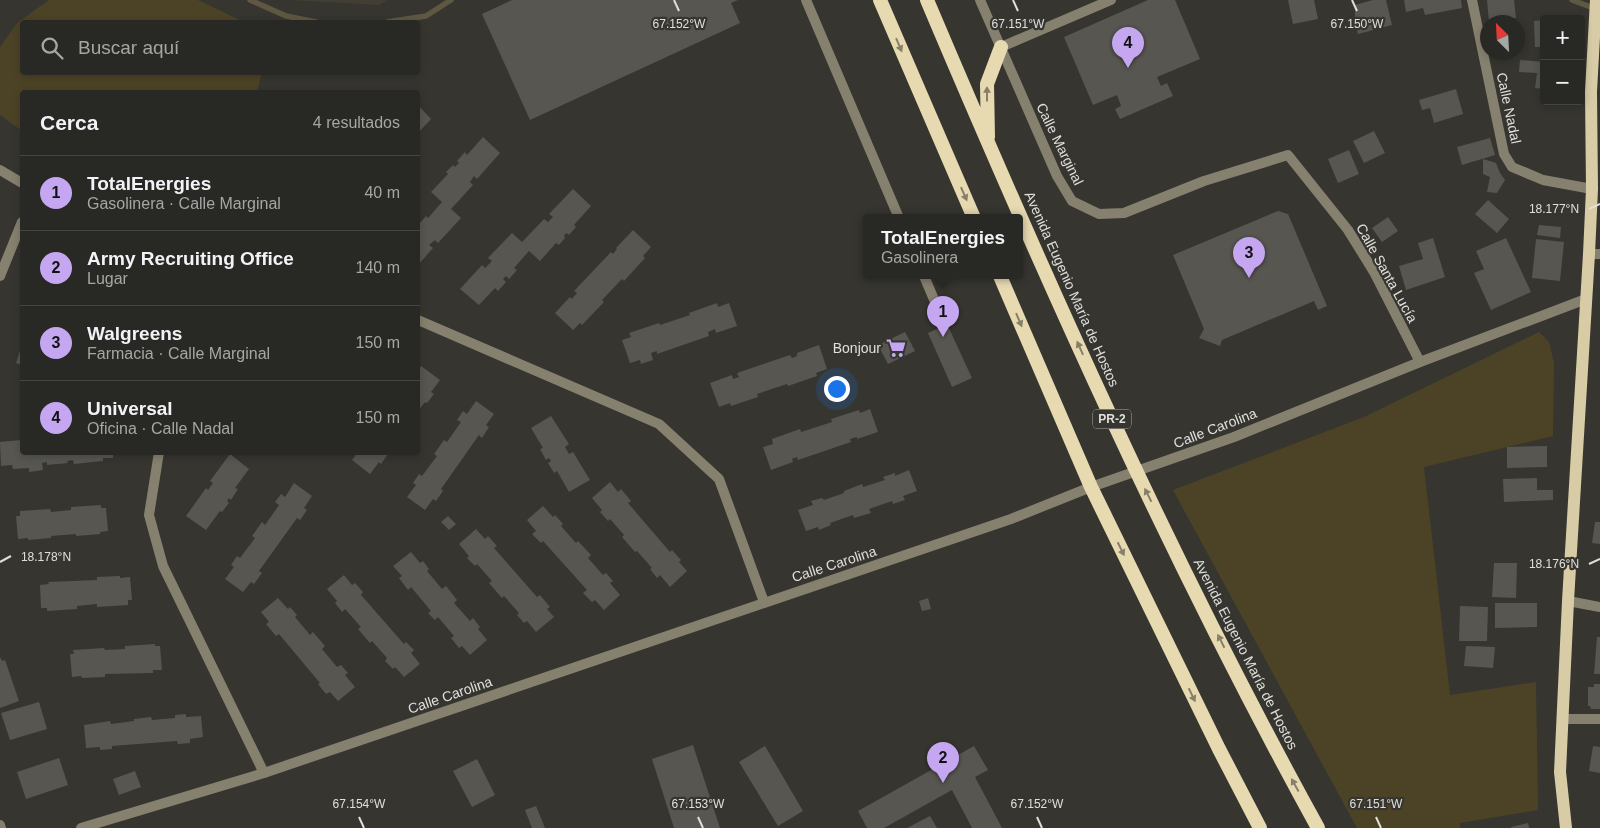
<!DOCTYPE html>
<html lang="es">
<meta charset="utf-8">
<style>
body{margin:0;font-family:Arial,sans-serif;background:#343431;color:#f1f3f6}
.controls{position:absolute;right:15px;top:15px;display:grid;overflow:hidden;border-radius:5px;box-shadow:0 2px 8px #0003}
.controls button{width:45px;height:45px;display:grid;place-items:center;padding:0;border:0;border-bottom:1px solid #444441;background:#282824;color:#f1f3f6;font:25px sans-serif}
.compass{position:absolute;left:1480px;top:15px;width:45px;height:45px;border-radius:50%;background:#282824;box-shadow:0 2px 8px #0003;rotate:336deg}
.you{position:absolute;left:836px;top:388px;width:18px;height:18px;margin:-12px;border:4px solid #fff;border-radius:50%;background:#1a73e8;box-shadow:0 0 0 8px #1a73e833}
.badge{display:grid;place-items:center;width:32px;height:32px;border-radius:50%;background:#c5a7f1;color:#111;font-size:16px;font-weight:700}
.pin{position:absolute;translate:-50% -41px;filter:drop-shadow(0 1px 2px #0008)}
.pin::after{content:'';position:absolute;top:26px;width:18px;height:15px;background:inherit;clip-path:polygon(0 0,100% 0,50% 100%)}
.popup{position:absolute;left:863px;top:214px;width:160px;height:65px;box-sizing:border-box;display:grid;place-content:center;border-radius:5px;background:#282824;filter:drop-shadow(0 1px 4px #0005);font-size:16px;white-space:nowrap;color:#a5a6a6}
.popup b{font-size:19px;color:#f1f3f6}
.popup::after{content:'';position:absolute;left:50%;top:100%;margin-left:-10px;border:10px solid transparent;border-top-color:#282824}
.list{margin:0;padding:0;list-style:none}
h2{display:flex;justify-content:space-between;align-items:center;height:65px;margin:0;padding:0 20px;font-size:21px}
h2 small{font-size:16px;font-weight:400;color:#a5a6a6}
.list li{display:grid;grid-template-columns:32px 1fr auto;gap:15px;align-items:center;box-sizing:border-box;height:75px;padding:0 20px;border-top:1px solid #444441}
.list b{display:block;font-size:19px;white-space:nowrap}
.list p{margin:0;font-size:16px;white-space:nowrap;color:#a5a6a6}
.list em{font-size:16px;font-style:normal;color:#a5a6a6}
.icon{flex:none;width:28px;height:28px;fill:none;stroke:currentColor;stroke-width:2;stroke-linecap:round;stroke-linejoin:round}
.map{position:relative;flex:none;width:1600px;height:828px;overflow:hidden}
.search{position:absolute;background:#282824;box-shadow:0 2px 8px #0003;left:20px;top:20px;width:400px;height:55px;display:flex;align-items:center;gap:12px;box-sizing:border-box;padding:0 18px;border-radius:5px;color:#a5a6a6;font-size:19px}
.panel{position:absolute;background:#282824;box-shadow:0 2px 8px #0003;left:20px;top:90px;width:400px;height:365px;border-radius:5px}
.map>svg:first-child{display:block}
.built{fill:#423e33}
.green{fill:#4c4326}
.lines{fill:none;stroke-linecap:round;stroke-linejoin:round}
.stream{stroke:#5e5742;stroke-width:5.5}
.building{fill:#585651}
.minor{stroke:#86816f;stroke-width:10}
.primary{stroke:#d7cca6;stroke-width:12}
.trunk{stroke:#e7dab1;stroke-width:14}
.oneway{fill:#867f6a}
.ticks{fill:none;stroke:#e0dfdc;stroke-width:2}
.labels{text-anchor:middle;stroke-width:4.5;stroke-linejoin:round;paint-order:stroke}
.shield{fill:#363530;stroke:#adaca8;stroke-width:1}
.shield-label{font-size:12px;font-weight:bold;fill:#e0dfdc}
.street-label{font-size:14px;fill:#e0dfdc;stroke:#363530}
.poi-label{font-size:14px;fill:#e0dfdc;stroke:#363530;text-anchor:end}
.ticks-label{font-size:12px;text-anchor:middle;fill:#e0dfdc;stroke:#363530;stroke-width:4.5;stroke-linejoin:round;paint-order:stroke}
</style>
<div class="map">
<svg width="1600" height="828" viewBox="0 0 1600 828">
<rect width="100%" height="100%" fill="#363530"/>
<!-- built -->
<path class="built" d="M288,0H387L379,5Z"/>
<!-- green -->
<path class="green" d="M49,0H198L244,22H22V72L262,73L257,92H22V131L0,115V47L17,23Z
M1539,332L1549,342L1554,363L1553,436L1424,467L1450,695L1536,682L1538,810L1460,823V828H1357L1173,490L1364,417Z"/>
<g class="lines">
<!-- stream -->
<path class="stream" d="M250,0L286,16L316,22
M1572,0L1596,9
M387,22L426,16L451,0"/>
</g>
<!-- building -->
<path class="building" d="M512,0H738L731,3L740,23L530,120L482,14Z
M1148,0H1175L1200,59L1157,77L1161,86L1167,83L1173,96L1120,119L1115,109L1121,106L1117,95L1093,105L1064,37Z
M1288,0H1314L1318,19L1293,24Z
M1373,0H1386L1392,25L1358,34L1355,23V5Z
M1404,0H1461L1462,8L1425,15L1423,8L1406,12Z
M1487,0H1514L1516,18L1489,22Z
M1544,20V47H1535L1534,21Z
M1520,60L1544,62V89L1535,88L1537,73L1519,72Z
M1456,89L1463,114L1434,123L1430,108L1422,110L1419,100Z
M418,105L431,119L418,133Z
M1374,131L1385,153L1364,163L1353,141Z
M483,137L500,153L477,179L474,176L470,182L473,185L451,209L461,218L438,243L435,240L429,245L433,248L418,265V228L419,227L418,225L426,216L428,218L442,202L431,192L448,174L446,172L453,165L455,167L459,163L457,161L465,152L467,155Z
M1490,138L1495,155L1462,165L1457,147Z
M1349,150L1359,174L1338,183L1328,159Z
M1483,159L1496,163L1500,173L1505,180L1497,193L1487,192L1490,177L1483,174Z
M573,189L591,206L574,225L576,227L569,235L566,233L564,236L565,238L559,245L556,243L540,261L529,251L514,268L517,270L509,279L506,276L503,279L506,282L498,291L495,288L479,305L460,289L482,265L485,268L492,261L488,258L512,233L522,242L544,219L548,222L553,217L549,214Z
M1488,200L1509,219L1497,233L1475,214Z
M1278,211L1288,214L1327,306L1318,310L1314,301L1222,340L1220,346L1199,338L1204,329L1173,255Z
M1388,217L1398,231L1382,242L1372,228Z
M1539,225L1561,227L1560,238L1537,235Z
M633,230L651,247L643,256L645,258L624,281L622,279L602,300L604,302L582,325L580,323L573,330L555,313L570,297L572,299L577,293L574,291L611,252L613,254L617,249L616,248Z
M1433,238L1445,277L1406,290L1399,266L1423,259L1418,243Z
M1506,238L1531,292L1491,310L1474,273L1484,269L1476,251Z
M1536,239L1564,242L1560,281L1532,278Z
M717,303L718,307L729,303L737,326L716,333L715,329L708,332L709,336L657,354V351L651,353L653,360L641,364L640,360L630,363L622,340L631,337L629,333L659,323L660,325L690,315L689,313Z
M947,324L972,378L952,387L928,333Z
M905,332L915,351L888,364L878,345Z
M22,345V365L16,363Z
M819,345L827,369L816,373L817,376L788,386L787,384L757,394L758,397L731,406L730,403L719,407L710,383L732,375L733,379L739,377L737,373L790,355L792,358L797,356V353Z
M421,366L440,380L431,392L434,394L427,403L425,402L418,411V372Z
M476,401L494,414L486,425L489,427L482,438L479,435L441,489L443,491L436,501L433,499L425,510L407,497L416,485L413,483L419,474L422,476L437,456L434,454L444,440L447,442L461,422L457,420L463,411L467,414Z
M870,409L878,432L857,439V437L850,439L851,442L798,460L797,457L792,459L793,462L771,470L763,447L773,444L772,439L800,429L801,432L832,422L831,419L859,410L860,413Z
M551,416L569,444L565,447L569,454L573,452L590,480L569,492L557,471L554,473L548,463L551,461L549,458L546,460L540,449L543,448L531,428Z
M21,440L22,452H113V458H103V461L74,464L73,460L67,461L68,463L47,465V462L42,463L43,470L29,472V468L13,469L12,465L1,466L0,442Z
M1547,446V467L1507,468V447Z
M358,452H385L388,454L381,464L379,462L370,474L352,460Z
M230,454L249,469L235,488L238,489L231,500L229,498L227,501L229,503L222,512L220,511L206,530L186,516L206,488L208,490L213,483L210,481Z
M909,470L917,491L903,496L905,500L893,504L892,501L869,509L871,513L854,518L853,515L830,523L831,525L819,530L818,527L806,531L798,510L813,505L811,501L822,498L824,500L844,493V491L862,484L863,487L885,480L883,477L895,473V476Z
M1537,478V490H1553V500L1504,502L1503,479Z
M610,482L618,492L621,489L631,501L628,503L670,552L672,550L681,560L679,562L687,571L670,587L660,575L657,578L650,569L652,568L637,551L635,552L622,537L624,535L610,519L608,521L600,512L602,510L592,498Z
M294,483L312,496L304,508L307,510L300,520L297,518L259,571L262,573L254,584L251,582L243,592L225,579L234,567L231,565L237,556L240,558L255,538L252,536L262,522L265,525L279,505L275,502L281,494L285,497Z
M101,505V508H106L108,531L100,532V534L76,536V534L51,536V538L28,540V538L18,539L16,516H20V511L50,509L51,512L71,510V507Z
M543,506L553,517L555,515L563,524L561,526L576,543L578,541L591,555L588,558L603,575L606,573L613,581L610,583L620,595L604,610L595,600L592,602L583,593L587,590L543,541L541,543L532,534L536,531L527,520Z
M448,516L456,524L449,530L441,522Z
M1595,522H1600V544L1592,543Z
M476,529L485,539L488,536L497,546L494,548L537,597L540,595L550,607L547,609L554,617L536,632L527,621L524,623L517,615L519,613L504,596L502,598L489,583L492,581L477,564L475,566L467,558L469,556L459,544Z
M411,552L420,563L423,561L429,569L427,571L442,589L446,586L457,600L454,603L470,621L473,618L480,627L478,629L487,640L470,655L462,646L459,648L451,638L454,636L438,617L435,620L428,613L431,611L411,587L408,590L399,578L402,576L393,566Z
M1494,563H1517L1516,598L1492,597Z
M344,575L352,585L355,583L363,592L361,595L404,644L406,642L414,650L411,653L420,664L404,677L395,667L393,669L385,661L387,658L372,641L370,643L358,629L361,627L345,609L342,612L335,603L337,601L327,589Z
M120,576V578L130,577L132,600H128V605L97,607V604L77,606V609L47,611V608H41L40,585L49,584L48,582L97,580V577Z
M278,598L288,609L290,607L297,615L295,617L310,635L313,632L325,646L322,649L337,667L341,665L348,673L345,675L355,687L338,701L330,692L326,694L318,684L320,683L279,634L276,636L266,624L269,622L261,612Z
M928,598L931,609L922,611L919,601Z
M1495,603H1537V627L1495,628Z
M1460,606L1488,607L1487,641H1459Z
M1597,637H1600V674H1594Z
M155,644V646H160L162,670H153V673L105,674V677L82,678L81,676L72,677L70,654H74L73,650L104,648L105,650L125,649V646Z
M1466,646L1495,647L1493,668L1464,666Z
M0,657L2,661L5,660L19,701L0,708Z
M1594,684H1600V709H1591L1590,706H1588V687H1594Z
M39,702L47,729L10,740L1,713Z
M186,714V717L201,716L203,737L190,739V743L178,744L177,741L112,746V749L100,750V747L86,748L84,725L110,721L111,724L134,721V719L151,717L152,720L175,718V715Z
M693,745L720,828H674L652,759Z
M765,746L803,811L778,826L739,762Z
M974,746L988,770L975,777L1002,828H972L952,790L884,828H867L858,811Z
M1593,746L1600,747V773L1589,771Z
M59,758L68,785L26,799L17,772Z
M477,759L495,795L472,807L453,771Z
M135,771L141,787L119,795L113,779Z
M536,806L545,828H532L525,810Z
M930,816L937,828H907Z
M1528,823L1529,828H1511V827Z"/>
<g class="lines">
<!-- minor -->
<path class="minor" d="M806,0L899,218
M980,0L1057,176L1072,201L1099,214L1124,213L1204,181L1288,155L1348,230L1374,272L1420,362
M1472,0L1504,154L1512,167L1543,180L1592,189
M1001,47L1111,0
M0,170L22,183
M1589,254H1600
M0,276L22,222
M924,276L941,316
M418,320L659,424L719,479L764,602
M159,452L149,515L163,566L264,773
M1568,601L1600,607
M1562,719H1600
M0,825L1,828
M81,828L264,773L1011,519L1091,487L1234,437L1420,362L1586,299"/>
<!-- primary -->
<path class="primary" d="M1566,828L1560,772L1568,601L1589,254L1592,189L1591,92L1596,0"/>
<!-- trunk -->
<path class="trunk" d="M880,0L974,218
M927,0C1046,281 1171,561 1318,828
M988,137L987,84L1001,47
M1000,276L1091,487L1219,749L1260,828"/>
</g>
<!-- one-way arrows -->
<defs><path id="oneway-solid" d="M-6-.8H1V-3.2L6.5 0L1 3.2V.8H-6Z" transform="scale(1.25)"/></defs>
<g class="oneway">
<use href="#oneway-solid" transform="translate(899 45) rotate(67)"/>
<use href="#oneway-solid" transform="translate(987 94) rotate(-90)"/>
<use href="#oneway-solid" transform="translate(964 194) rotate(66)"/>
<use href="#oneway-solid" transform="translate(1019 320) rotate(67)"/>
<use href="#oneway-solid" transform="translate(1080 348) rotate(-114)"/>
<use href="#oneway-solid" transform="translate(1148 495) rotate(-117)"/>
<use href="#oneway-solid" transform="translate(1121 549) rotate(64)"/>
<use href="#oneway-solid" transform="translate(1221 641) rotate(-117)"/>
<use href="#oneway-solid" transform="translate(1192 695) rotate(64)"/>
<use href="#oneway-solid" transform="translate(1295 785) rotate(-119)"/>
</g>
<!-- ticks -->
<path class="ticks" d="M674,0L679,11M1013,0L1018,11M1352,0L1357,11M1589,209L1600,204M0,562L11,556M1589,564L1600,559M359,817L364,828M698,817L703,828M1037,817L1042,828M1376,817L1381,828"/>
<!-- icons -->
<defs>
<symbol id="supermarket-bare" viewBox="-9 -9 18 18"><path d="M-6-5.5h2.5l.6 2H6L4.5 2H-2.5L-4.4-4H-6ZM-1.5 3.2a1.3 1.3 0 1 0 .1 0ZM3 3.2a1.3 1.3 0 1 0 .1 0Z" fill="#c5a7f1" stroke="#363530" stroke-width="2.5" paint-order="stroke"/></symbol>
</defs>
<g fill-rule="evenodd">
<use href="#supermarket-bare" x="882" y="334" width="28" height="28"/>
</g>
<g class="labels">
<!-- shield labels -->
<rect class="shield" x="1093" y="409.5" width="38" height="19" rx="4"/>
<g class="shield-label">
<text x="1112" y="423">PR-2</text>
</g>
<!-- street labels -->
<g class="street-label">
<text transform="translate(1509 108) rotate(78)" y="5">Calle Nadal</text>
<text transform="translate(1060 144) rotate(64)" y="5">Calle Marginal</text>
<text transform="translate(1387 273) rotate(61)" y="5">Calle Santa Lucía</text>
<text transform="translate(1072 289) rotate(66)" y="5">Avenida Eugenio María de Hostos</text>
<text transform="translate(1215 428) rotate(-21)" y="5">Calle Carolina</text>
<text transform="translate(834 564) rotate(-18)" y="5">Calle Carolina</text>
<text transform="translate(1246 654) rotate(63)" y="5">Avenida Eugenio María de Hostos</text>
<text transform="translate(450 695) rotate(-19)" y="5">Calle Carolina</text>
</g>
<!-- poi labels -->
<g class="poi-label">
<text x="881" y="353">Bonjour</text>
</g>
</g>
<g class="ticks-label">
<text x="679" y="28">67.152°W</text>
<text x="1018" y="28">67.151°W</text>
<text x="1357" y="28">67.150°W</text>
<text x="1554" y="213">18.177°N</text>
<text x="46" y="561">18.178°N</text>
<text x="1554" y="568">18.176°N</text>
<text x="359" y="808">67.154°W</text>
<text x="698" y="808">67.153°W</text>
<text x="1037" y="808">67.152°W</text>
<text x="1376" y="808">67.151°W</text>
</g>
</svg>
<div class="controls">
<button>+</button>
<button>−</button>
</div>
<svg class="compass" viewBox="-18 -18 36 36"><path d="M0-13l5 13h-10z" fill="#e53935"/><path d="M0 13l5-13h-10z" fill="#a5a6a6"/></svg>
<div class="you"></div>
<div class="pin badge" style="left:943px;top:337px">1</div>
<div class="popup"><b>TotalEnergies</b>Gasolinera</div>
<div class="pin badge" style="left:943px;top:783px">2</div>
<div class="pin badge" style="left:1249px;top:278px">3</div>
<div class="pin badge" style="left:1128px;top:68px">4</div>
<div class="search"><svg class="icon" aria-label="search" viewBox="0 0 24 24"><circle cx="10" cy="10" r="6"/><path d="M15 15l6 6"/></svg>Buscar aquí</div>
<section class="panel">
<h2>Cerca<small>4 resultados</small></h2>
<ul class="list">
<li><span class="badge">1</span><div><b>TotalEnergies</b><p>Gasolinera · Calle Marginal</p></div><em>40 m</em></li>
<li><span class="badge">2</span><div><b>Army Recruiting Office</b><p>Lugar</p></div><em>140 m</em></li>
<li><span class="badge">3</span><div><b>Walgreens</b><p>Farmacia · Calle Marginal</p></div><em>150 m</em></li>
<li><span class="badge">4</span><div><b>Universal</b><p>Oficina · Calle Nadal</p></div><em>150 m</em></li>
</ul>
</section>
</div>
